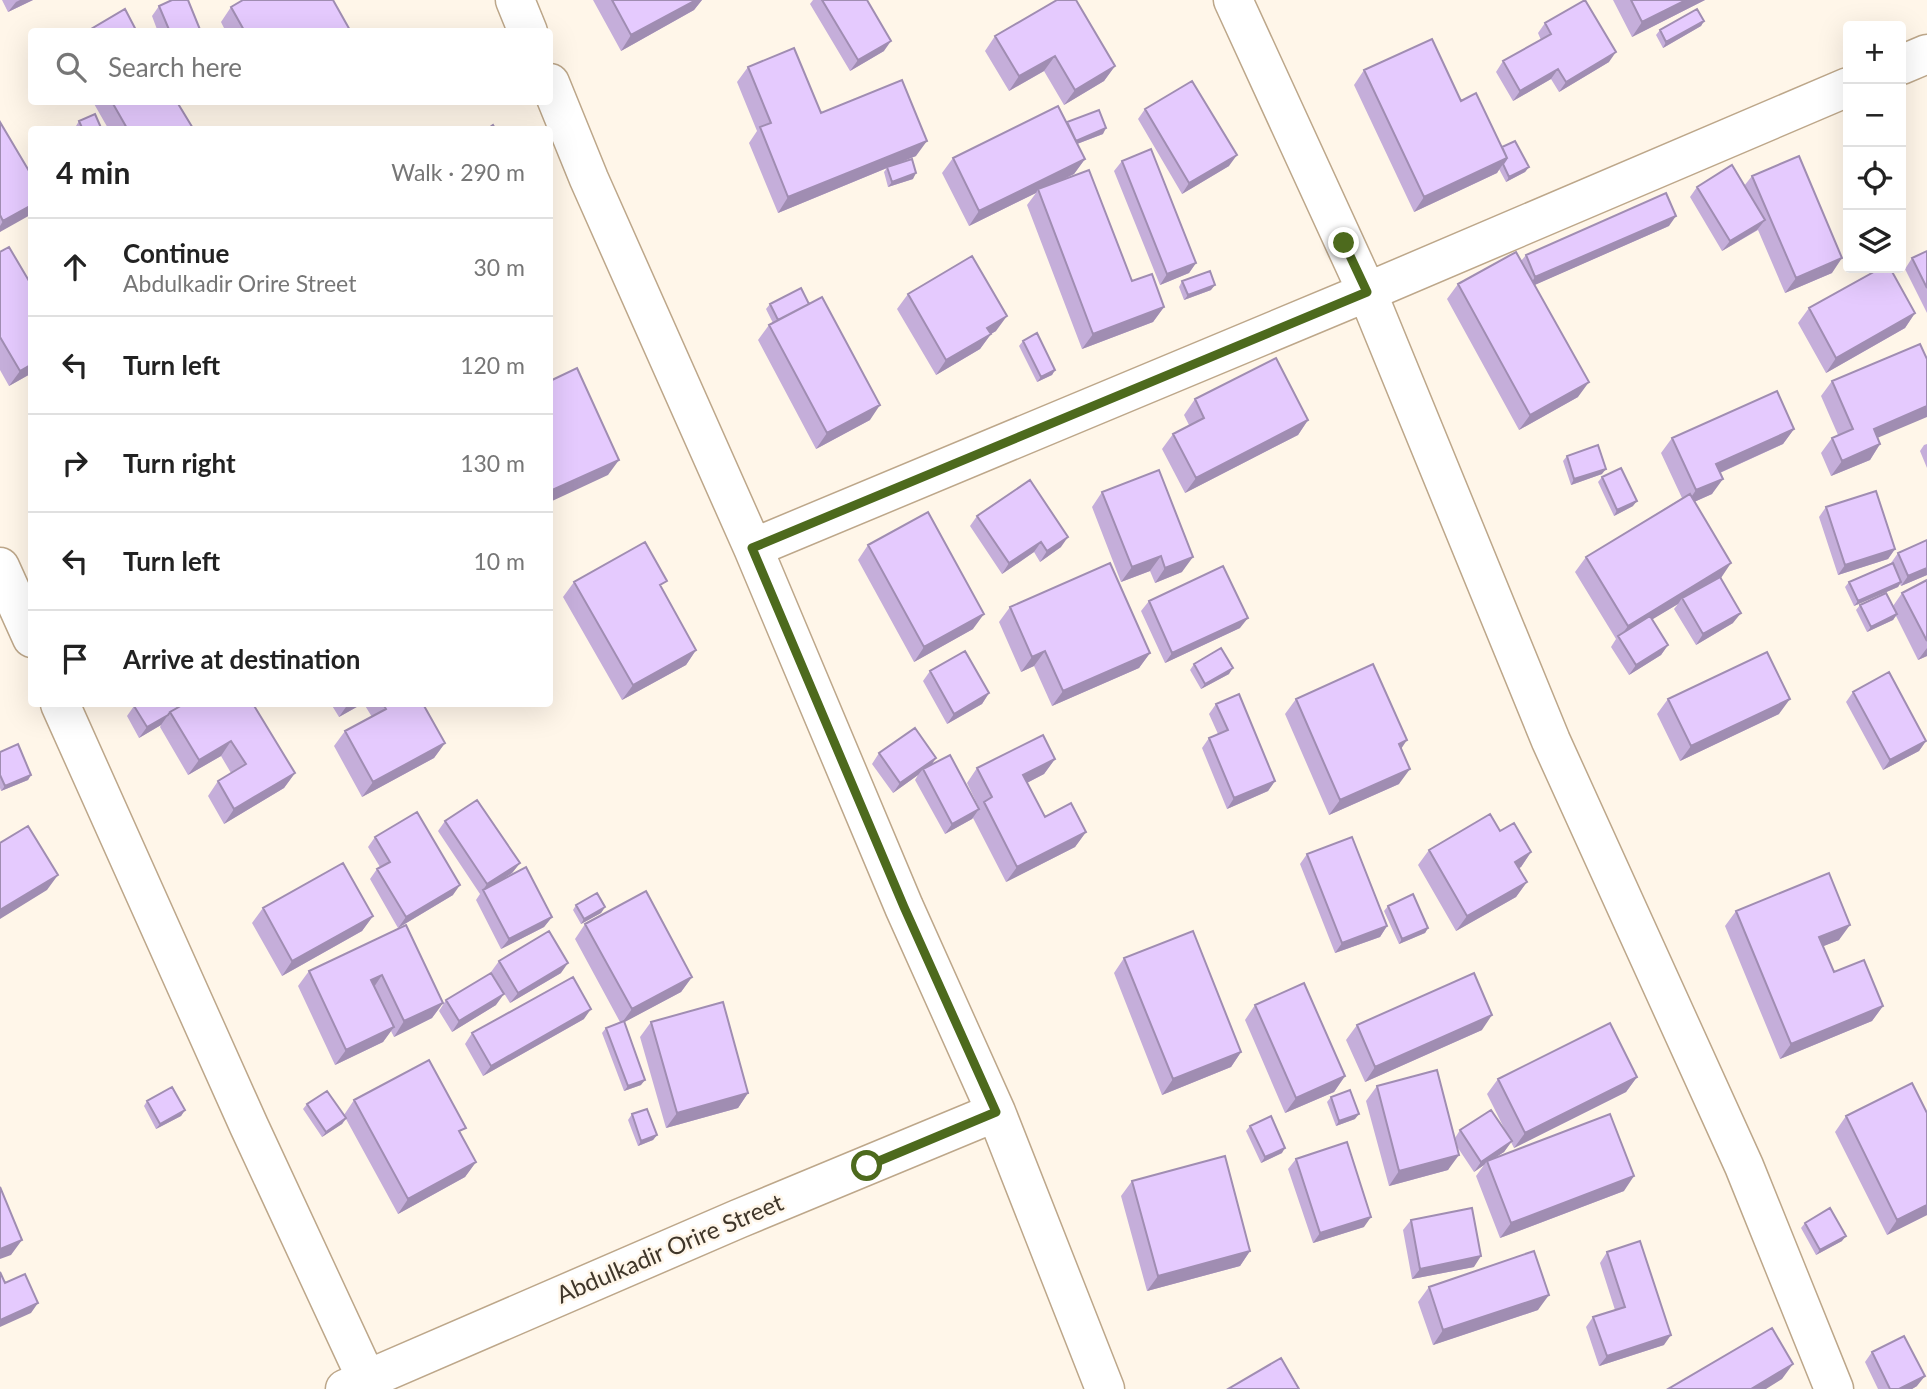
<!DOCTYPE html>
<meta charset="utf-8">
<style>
body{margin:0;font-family:Lato,sans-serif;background:#f2f2f2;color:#222}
.controls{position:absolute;right:21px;top:21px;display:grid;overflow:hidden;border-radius:7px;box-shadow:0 7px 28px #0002}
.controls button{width:63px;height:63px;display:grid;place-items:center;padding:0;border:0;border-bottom:2px solid #e0e0e0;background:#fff;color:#222;font:35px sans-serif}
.stop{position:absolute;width:21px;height:21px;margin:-16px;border:5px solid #4d6a1d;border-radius:50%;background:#fff}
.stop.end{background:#4d6a1d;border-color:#fff;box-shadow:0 2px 7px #0008}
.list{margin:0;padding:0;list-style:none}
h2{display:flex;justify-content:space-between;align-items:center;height:91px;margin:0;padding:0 28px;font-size:30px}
h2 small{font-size:23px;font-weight:400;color:#767676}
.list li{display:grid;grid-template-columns:46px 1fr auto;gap:21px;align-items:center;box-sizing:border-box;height:98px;padding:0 28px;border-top:2px solid #e0e0e0}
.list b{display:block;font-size:26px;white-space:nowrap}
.list p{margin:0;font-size:23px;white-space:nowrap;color:#767676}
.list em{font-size:23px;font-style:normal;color:#767676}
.icon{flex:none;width:38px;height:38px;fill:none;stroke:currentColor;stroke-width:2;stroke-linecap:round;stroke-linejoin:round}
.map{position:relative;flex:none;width:1927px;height:1389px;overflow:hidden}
.search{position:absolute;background:#fff;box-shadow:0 7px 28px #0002;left:28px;top:28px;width:525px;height:77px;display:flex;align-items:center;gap:18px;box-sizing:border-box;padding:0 24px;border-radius:7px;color:#767676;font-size:26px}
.panel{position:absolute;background:#fff;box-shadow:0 7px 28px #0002;left:28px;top:126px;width:525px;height:581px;border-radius:7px}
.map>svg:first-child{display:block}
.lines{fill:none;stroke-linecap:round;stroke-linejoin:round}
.street-casing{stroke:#bda78a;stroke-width:41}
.street{stroke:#fff;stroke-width:38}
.wall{fill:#c5aeda}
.shaded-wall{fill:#a08db2}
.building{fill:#e5cafe;stroke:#a08db2;stroke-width:2}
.route{stroke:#4d6a1d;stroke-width:9}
.labels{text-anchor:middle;stroke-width:5;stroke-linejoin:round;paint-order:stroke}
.street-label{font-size:24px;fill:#3f362a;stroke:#fff6e9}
</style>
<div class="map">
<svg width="1927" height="1389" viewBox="0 0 1927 1389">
<rect width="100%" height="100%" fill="#fff6e9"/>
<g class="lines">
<defs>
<path id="street" d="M515,0L528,32
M1233,0L1367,292L1551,741L1744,1166L1834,1389
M1901,65L1927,54
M550,83L589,179L753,548L904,907L996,1112L1105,1389
M753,548L1367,292L1848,87
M0,567L32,638
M60,704L249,1126L367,1380
M345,1389L738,1219L996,1112"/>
</defs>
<!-- street casing -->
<use href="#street" class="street-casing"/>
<!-- street -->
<use href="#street" class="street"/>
</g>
<!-- wall -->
<path class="wall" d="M2,0H33L8,12Z
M593,0H702L694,10L621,51Z
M813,0H867L884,51L850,71L810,4Z
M1613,0H1705L1632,37Z
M159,6L201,32H158L152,16Z
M231,7L351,32H226L221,22Z
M1704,21L1701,26L1663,48L1656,35L1660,30Z
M1545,23L1609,62L1559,92L1551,79L1513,101L1496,72L1503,61L1541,40L1538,33Z
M995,36L1115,66L1104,81L1064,105L1044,71L1009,91L985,51Z
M748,67L821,113L916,156L895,164L913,179L888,187L884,172L887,168L778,213L749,143L757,131L737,82Z
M1364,70L1461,101L1502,147L1529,167L1525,172L1506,182L1499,169L1497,173L1414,212L1354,85Z
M93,102H177L194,130H109Z
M1145,109L1229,166L1182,194L1138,119Z
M79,121L102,130H77L76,126Z
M0,122L32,176L0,232Z
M1067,122L1103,134L1077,144L1085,159L1074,174L1061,181L1132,281L1164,307L1153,322L1082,349L1027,205L1036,193L969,226L942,173L953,158Z
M1122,161L1196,263L1189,273L1160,285L1114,171Z
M1752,176L1832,273L1785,293L1758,230L1722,251L1690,197L1697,187L1744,186Z
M1669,226L1534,285L1578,397L1519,430L1447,299L1458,284L1521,261L1526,255Z
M1927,251V313L1905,269L1912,258Z
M0,252L32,286V373L9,386L0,370Z
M1182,281L1211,290L1184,300L1179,287Z
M908,294L996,331L991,334L980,349L936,375L897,309Z
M770,304L870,420L816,449L758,340L769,325L773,323L766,309Z
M1809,308L1915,313L1905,328L1826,373L1798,323Z
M1023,341L1055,370L1052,375L1037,382L1019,346Z
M1832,381L1877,438L1880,444L1870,460L1831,476L1821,453L1832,438L1838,435L1821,396Z
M1195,399L1308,420L1298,435L1185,493L1162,449L1173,434L1189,425L1184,415Z
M1794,429L1783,444L1720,473L1712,494L1694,502L1721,578L1733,623L1696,645L1674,609L1678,604L1652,619L1668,645L1661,655L1629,675L1611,647L1616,639L1575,572L1586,557L1682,498L1661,453L1672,438Z
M1927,444V468L1920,451L1924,445Z
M1567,456L1602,474L1571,485L1563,461Z
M1602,477L1633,506L1614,516L1598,482Z
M1102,492L1182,572L1155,583L1150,571L1121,582L1092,507Z
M1826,507L1895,549L1888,559L1838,575L1819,517Z
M977,516L1061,547L1040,562L1034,552L1002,574L970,526Z
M1927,540V575L1901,586L1900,584L1898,587L1854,606L1845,587L1849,582L1891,563L1898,553Z
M868,545L973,629L914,662L858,560Z
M1927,580V656L1918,660L1896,616L1893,620L1867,632L1856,610L1860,605L1893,606L1902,593Z
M574,582L662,588L696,650L686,665L622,700L563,597Z
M1149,601L1240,628L1165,663L1141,611Z
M1010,607L1150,653L1139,668L1052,706L1034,666L1021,672L999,622Z
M1194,664L1229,674L1201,689L1190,670Z
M930,671L989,693L982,704L947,724L923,681Z
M1853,692L1926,741L1919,751L1883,770L1846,702Z
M1296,699L1401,749L1399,784L1329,815L1285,714Z
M1668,699L1779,714L1680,761L1657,714Z
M253,704L295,773L284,788L224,824L208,796L218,781L231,773L221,756L188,775L160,727L161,725L139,738L127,716L134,706Z
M331,704H362L339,717Z
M364,704H423L445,743L434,758L362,797L334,746L345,731L372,717Z
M1216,704L1275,781L1268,791L1227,809L1202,748L1209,738L1218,734L1209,714Z
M0,752L31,775L28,780L1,791L0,788Z
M879,753L936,758L931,765L979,808L967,783L977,768L1055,759L1044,774L1027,783L1045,817L1086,832L1075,847L1006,882L973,818L972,819L945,834L915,780L918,775L893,793L872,764Z
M445,821L520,863L512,873L504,878L552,917L544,927L501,949L476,900L480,894L438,831Z
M1500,831L1531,852L1521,867L1519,868L1527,882L1516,897L1456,931L1418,865L1429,850Z
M375,837L453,895L398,928L370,879L377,869L380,867L368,847Z
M1307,854L1387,926L1380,937L1335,953L1300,864Z
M576,905L605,907L601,913L581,924L573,910Z
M1388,906L1428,928L1425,933L1399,944L1384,911Z
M263,908L373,916L362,931L282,976L252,923Z
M1736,911L1839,940L1823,946L1834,972L1883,1006L1872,1021L1780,1059L1725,926Z
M585,924L692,977L681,992L624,1022L641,1085L624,1091L602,1033L606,1028L620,1022L575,939Z
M406,925L443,1003L432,1018L394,1037L391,1031L383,1042L335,1065L298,986L309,971Z
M1124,958L1241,1052L1231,1067L1162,1095L1114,973Z
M499,961L561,973L510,1003L491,972Z
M446,1000L496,1005L452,1032L439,1011Z
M1255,1005L1345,1076L1334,1092L1285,1113L1245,1020Z
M584,1019L483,1076L465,1044L472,1033Z
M651,1022L748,1093L738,1108L666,1128L640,1037Z
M1357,1025L1482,1030L1365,1082L1346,1040Z
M1637,1077L1626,1092L1514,1148L1511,1142L1504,1152L1494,1158L1624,1191L1500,1238L1476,1176L1484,1165L1474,1172L1456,1145L1448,1170L1389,1186L1366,1101L1377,1086L1455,1138L1460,1130L1509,1138L1487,1094L1498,1079Z
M1331,1097L1355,1119L1336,1126L1327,1102Z
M354,1100L461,1134L476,1162L465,1177L398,1214L346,1119L342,1124L322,1137L303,1109L307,1104L344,1115Z
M147,1101L185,1110L181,1116L156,1129L144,1106Z
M632,1114L657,1135L653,1140L638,1146L628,1120Z
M1846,1116L1927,1215L1887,1235L1835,1132Z
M1250,1126L1282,1153L1261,1163L1246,1131Z
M1296,1159L1364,1227L1313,1243L1288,1169Z
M1132,1181L1250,1251L1240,1266L1147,1291L1121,1196Z
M1411,1220L1474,1267L1412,1279L1403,1230Z
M1805,1223L1842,1241L1816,1255L1801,1228Z
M1607,1252L1664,1345L1599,1366L1586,1327L1593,1317L1615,1310L1600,1263Z
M1429,1287L1538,1310L1433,1345L1418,1302Z
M1872,1352L1917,1386L1912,1389H1878L1865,1362Z"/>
<!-- shaded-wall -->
<path class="shaded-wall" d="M20,0H33L8,12L16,2Z
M696,0H702L694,10L621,51L631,35Z
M1686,0H1705L1632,37L1642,22Z
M1704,21L1701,26L1663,48L1666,42Z
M891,41L884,51L850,71L858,60Z
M1616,52L1609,62L1559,92L1566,82Z
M1055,56L1044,71L1009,91L1019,76Z
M1115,66L1104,81L1064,105L1075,90Z
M1558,69L1551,79L1513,101L1520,91Z
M1106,128L1103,134L1069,147L1073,142Z
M927,141L916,156L778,213L788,197Z
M1237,155L1229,166L1182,194L1189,183Z
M1507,158L1497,173L1414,212L1424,197Z
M1085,159L1074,174L1039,191L1038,189L1036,193L969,226L979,211Z
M1529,167L1525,172L1506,182L1509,177Z
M916,173L913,179L888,187L892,182Z
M32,205V214L0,232V226L3,221Z
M1676,216L1669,226L1528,288L1535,277Z
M1765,220L1757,230L1722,251L1730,241Z
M1842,258L1832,273L1785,293L1796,278Z
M1196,263L1189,273L1160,285L1167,274Z
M1215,285L1211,290L1184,300L1188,295Z
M1164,307L1153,322L1082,349L1093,334Z
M1915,313L1905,328L1826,373L1836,358Z
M1007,316L996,331L984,338L991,334L980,349L936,375L946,360L987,328Z
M32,364V373L9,386L20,371Z
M1055,370L1052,375L1037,382L1041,377Z
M1589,382L1578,397L1519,430L1530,415Z
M880,405L870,420L816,449L827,433Z
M1927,406V417L1863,444L1874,429Z
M1308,420L1298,435L1185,493L1196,478Z
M1794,429L1783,444L1706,479L1716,464Z
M1880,444L1870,460L1831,476L1842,461Z
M619,460L608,475L550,502V491Z
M1606,469L1602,474L1571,485L1574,479Z
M1723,479L1712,494L1685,506L1696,490Z
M1637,501L1633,506L1614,516L1617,510Z
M1068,537L1061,547L1040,562L1047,551Z
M1041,542L1034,552L1002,574L1009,563Z
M1895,549L1888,559L1838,575L1845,565Z
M1161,556L1150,571L1121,582L1132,567Z
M1193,557L1182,572L1155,583L1165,568Z
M1731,563L1721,578L1682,598L1678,604L1620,639L1619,638L1628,626Z
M1927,568V575L1901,586L1908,576Z
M1901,582L1898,587L1854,606L1858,601Z
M1741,613L1733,623L1696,645L1703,634Z
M984,614L973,629L914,662L924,647Z
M1897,614L1893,620L1867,632L1871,627Z
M1248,618L1240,628L1165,663L1172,653Z
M1668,645L1661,655L1629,675L1636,665Z
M1927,648V656L1918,660Z
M696,650L686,665L622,700L633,685Z
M1045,651L1034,666L1021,672L1032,657Z
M1150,653L1139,668L1052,706L1063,691Z
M1233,668L1229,674L1201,689L1205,684Z
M989,693L982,704L947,724L954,714Z
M1790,699L1779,714L1680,761L1691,746Z
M348,704H362L339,717Z
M168,715L161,725L139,738L147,727Z
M1407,740L1397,755L1399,744Z
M231,741L221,756L188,775L199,760Z
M1926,741L1919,751L1883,770L1890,760Z
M445,743L434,758L362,797L373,782Z
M936,758L929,768L923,769L918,775L893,793L900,783Z
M1055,759L1044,774L1013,790L1023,775Z
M1410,769L1399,784L1329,815L1340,800Z
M295,773L284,788L224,824L234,809Z
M31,775L28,780L1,791L5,786Z
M1275,781L1268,791L1227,809L1234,798Z
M979,809L972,819L945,834L952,824Z
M1086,832L1075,847L1006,882L1017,867Z
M1531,852L1521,867L1504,877L1515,862Z
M520,863L512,873L484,892L483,890L487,884Z
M58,875L47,890L0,919V910Z
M1527,882L1516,897L1456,931L1467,916Z
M460,885L453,895L398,928L406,917Z
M605,907L601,913L581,924L584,919Z
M373,916L362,931L282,976L292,961Z
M552,917L544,927L501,949L509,939Z
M1850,925L1839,940L1809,952L1819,937Z
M1387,926L1380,937L1335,953L1342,943Z
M1428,928L1425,933L1399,944L1402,939Z
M568,963L561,973L510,1003L518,993Z
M382,975L372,990L371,980Z
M692,977L681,992L621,1024L632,1009Z
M504,994L496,1005L452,1032L459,1021Z
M443,1003L432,1018L394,1037L404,1021Z
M1883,1006L1872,1021L1780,1059L1791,1044Z
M591,1009L584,1019L483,1076L491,1066Z
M1492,1015L1482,1030L1365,1082L1375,1067Z
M394,1027L383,1042L335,1065L346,1050Z
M1241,1052L1231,1067L1162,1095L1173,1079Z
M1345,1076L1334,1092L1285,1113L1296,1098Z
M1637,1077L1626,1092L1514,1148L1525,1133Z
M645,1080L641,1085L624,1091L628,1086Z
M748,1093L738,1108L666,1128L677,1113Z
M185,1110L181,1116L156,1129L160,1124Z
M1359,1114L1355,1119L1336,1126L1339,1121Z
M346,1118L342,1124L322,1137L326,1132Z
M657,1135L653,1140L638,1146L641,1141Z
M1512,1141L1504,1152L1487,1163V1161L1484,1165L1474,1172L1481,1162Z
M1285,1148L1282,1153L1261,1163L1265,1157Z
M1459,1155L1448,1170L1389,1186L1399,1171Z
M476,1162L465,1177L398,1214L408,1199Z
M1634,1176L1624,1191L1500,1238L1511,1223Z
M1927,1205V1215L1887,1235L1897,1220Z
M1371,1217L1364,1227L1313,1243L1320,1233Z
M1846,1236L1842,1241L1816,1255L1820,1250Z
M22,1240L11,1255L0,1259V1249Z
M1250,1251L1240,1266L1147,1291L1158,1276Z
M1481,1256L1474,1267L1412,1279L1420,1269Z
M1549,1295L1538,1310L1433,1345L1443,1330Z
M38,1303L31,1313L0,1327V1320Z
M1671,1335L1664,1345L1599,1366L1607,1356Z
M1793,1364L1782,1379L1766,1389H1751Z
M1925,1376L1917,1386L1912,1389H1899Z"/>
<!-- building -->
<path class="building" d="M172,0H188L201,32H170L159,6Z
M243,0H333L351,32H245L231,7Z
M612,0H696L631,35Z
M822,0H867L891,41L858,60Z
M1057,0H1076L1115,66L1075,90L1055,56L1019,76L995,36Z
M1585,0L1616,52L1566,82L1558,69L1520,91L1503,61L1551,34L1545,23Z
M1631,0H1686L1642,22Z
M125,9L137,32H86Z
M1697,9L1704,21L1666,42L1660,30Z
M1432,39L1461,101L1476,93L1507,158L1424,197L1364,70Z
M794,48L821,113L902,80L927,141L788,197L760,127L771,123L748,67Z
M1192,81L1237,155L1189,183L1145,109Z
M112,102H177L194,130H128Z
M1058,106L1085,159L979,211L953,158Z
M1099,110L1106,128L1076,141L1067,122Z
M95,114L102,130H83L79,121Z
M0,122L32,176V205L3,221L0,215Z
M493,125L496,130H486Z
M1515,141L1529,167L1509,177L1503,164L1507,158L1502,147Z
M1151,149L1196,263L1167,274L1122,161Z
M1799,156L1842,258L1796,278L1752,176Z
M912,159L916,173L892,182L887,167Z
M1732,165L1765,220L1730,241L1697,187Z
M1089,170L1132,281L1152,274L1164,307L1093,334L1038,189Z
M1666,193L1676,216L1535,277L1526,255Z
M9,247L32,286V364L20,371L0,337V252Z
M1927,251V288L1912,258Z
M1516,252L1589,382L1530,415L1458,284Z
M972,256L1007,316L987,328L991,334L946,360L908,294Z
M1881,268H1890L1915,313L1836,358L1809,308Z
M1210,271L1215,285L1188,295L1182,281Z
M801,288L809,304L778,320L770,304Z
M822,297L880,405L827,433L769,325Z
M1037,333L1055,370L1041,377L1023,341Z
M1920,344L1927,359V406L1874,429L1880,444L1842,461L1832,438L1853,429L1832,381Z
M1276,358L1308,420L1196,478L1173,434L1204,418L1195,399Z
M577,368L619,460L550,491V381Z
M1777,391L1794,429L1716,464L1723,479L1696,490L1672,438Z
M1598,445L1606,469L1574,479L1567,456Z
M1621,468L1637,501L1617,510L1602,477Z
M1159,470L1193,557L1165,568L1161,556L1132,567L1102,492Z
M1030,480L1068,537L1047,551L1041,542L1009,563L977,516Z
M1876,491L1895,549L1845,565L1826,507Z
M1690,494L1731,563L1628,626L1586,557Z
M928,512L984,614L924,647L868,545Z
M1927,540V568L1908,576L1898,553Z
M645,542L667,581L660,585L696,650L633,685L574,582Z
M1110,563L1150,653L1063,691L1045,651L1032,657L1010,607Z
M1893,563L1901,582L1858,601L1849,582Z
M1223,566L1248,618L1172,653L1149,601Z
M1720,577L1741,613L1703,634L1682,598Z
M1927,580V641L1902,593Z
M1886,593L1897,614L1871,627L1860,605Z
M1650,616L1668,645L1636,665L1618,636Z
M1221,648L1233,668L1205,684L1194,664Z
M965,651L989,693L954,714L930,671Z
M1767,652L1790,699L1691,746L1668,699Z
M1373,664L1407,740L1399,744L1410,769L1340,800L1296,699Z
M1889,672L1926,741L1890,760L1853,692Z
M1239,694L1275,781L1234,798L1209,738L1228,730L1216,704Z
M138,704H184L170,712L168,715L147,727L134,706Z
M184,704H253L295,773L234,809L218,781L246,764L231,741L199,760L170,712Z
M383,704H423L445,743L373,782L345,731L386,709Z
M915,728L936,758L900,783L879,753Z
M1043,735L1055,759L1023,775L1045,817L1071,803L1086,832L1017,867L984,802L992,797L977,768Z
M18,744L31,775L5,786L0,775V752Z
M950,755L979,809L952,824L923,769Z
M477,800L520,863L487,884L445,821Z
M417,812L460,885L406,917L377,869L390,862L375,837Z
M1490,814L1500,831L1514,823L1531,852L1515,862L1527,882L1467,916L1429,850Z
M28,826L58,875L0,910V843Z
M1352,837L1387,926L1342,943L1307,854Z
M343,863L373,916L292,961L263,908Z
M526,867L552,917L509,939L483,890Z
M1829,873L1850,925L1819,937L1834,972L1864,960L1883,1006L1791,1044L1736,911Z
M646,891L692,977L632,1009L585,924Z
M597,893L605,907L584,919L576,905Z
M1413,894L1428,928L1402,939L1388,906Z
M406,925L443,1003L404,1021L382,975L371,980L394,1027L346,1050L309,971Z
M549,931L568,963L518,993L499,961Z
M1193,931L1241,1052L1173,1079L1124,958Z
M491,973L504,994L459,1021L446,1000Z
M1474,973L1492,1015L1375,1067L1357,1025Z
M573,977L591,1009L491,1066L472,1033Z
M1304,983L1345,1076L1296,1098L1255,1005Z
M723,1002L748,1093L677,1113L651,1022Z
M624,1021L645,1080L628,1086L606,1028Z
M1610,1023L1637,1077L1525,1133L1498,1079Z
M429,1060L466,1128L459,1131L476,1162L408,1199L354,1100Z
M1437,1070L1459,1155L1399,1171L1377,1086Z
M1912,1083L1927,1113V1205L1897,1220L1846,1116Z
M172,1087L185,1110L160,1124L147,1101Z
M1350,1090L1359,1114L1339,1121L1331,1097Z
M327,1091L346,1118L326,1132L307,1104Z
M647,1109L657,1135L641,1141L632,1114Z
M1491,1110L1512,1141L1481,1162L1460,1130Z
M1610,1114L1634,1176L1511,1223L1487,1161Z
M1271,1116L1285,1148L1265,1157L1250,1126Z
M1347,1142L1371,1217L1320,1233L1296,1159Z
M1225,1156L1250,1251L1158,1276L1132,1181Z
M0,1187L22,1240L0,1249Z
M1472,1208L1481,1256L1420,1269L1411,1220Z
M1830,1208L1846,1236L1820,1250L1805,1223Z
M1640,1241L1671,1335L1607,1356L1593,1317L1625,1307L1607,1252Z
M1534,1251L1549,1295L1443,1330L1429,1287Z
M0,1272L5,1283L25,1274L38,1303L0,1320Z
M1772,1328L1793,1364L1751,1389H1668Z
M1904,1336L1925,1376L1899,1389H1890L1872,1352Z
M1281,1358L1299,1389H1228Z"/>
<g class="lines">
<!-- route -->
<path class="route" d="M867,1166L996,1112L904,907L752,548L1367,292L1344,243"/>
</g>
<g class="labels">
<!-- street labels -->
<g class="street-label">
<text transform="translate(670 1249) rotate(-23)" y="8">Abdulkadir Orire Street</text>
</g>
</g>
</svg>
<div class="controls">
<button>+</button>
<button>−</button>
<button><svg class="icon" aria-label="locate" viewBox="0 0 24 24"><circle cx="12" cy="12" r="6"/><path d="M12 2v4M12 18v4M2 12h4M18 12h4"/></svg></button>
<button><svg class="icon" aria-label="layers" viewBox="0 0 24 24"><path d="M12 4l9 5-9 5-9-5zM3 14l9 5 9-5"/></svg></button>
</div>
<div class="stop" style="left:867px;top:1166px"></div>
<div class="stop end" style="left:1344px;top:243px"></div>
<div class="search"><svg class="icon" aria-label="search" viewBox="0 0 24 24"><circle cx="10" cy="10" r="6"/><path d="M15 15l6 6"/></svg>Search here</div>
<section class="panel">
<h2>4 min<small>Walk · 290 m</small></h2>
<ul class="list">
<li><svg class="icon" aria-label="ahead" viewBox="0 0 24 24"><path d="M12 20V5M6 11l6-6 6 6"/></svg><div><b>Continue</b><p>Abdulkadir Orire Street</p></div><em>30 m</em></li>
<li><svg class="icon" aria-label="left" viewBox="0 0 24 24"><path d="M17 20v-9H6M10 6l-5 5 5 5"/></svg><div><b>Turn left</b></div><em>120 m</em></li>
<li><svg class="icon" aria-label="right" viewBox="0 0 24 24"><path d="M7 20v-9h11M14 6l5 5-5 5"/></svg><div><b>Turn right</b></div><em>130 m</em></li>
<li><svg class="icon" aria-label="left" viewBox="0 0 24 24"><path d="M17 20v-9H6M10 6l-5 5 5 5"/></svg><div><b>Turn left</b></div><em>10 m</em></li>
<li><svg class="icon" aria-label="arrive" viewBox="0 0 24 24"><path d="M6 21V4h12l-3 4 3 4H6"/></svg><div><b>Arrive at destination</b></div></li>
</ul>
</section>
</div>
